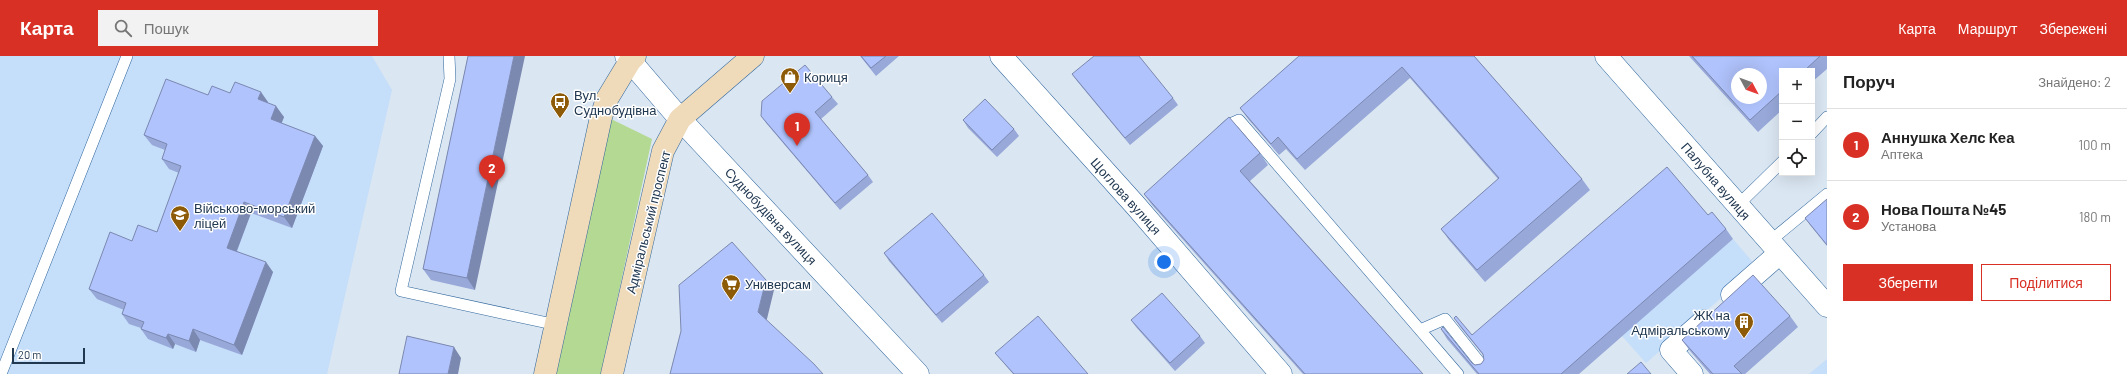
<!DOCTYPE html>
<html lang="uk">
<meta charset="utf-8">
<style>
body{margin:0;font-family:Barlow,sans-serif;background:#f2f2f2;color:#222}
.controls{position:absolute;right:12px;top:12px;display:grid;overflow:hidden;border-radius:0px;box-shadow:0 4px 16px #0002}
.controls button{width:36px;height:36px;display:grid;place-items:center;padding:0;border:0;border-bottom:1px solid #e0e0e0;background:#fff;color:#222;font:20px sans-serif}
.compass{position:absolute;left:1731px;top:12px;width:36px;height:36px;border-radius:50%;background:#fff;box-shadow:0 4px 16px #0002;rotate:131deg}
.scale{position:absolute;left:12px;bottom:10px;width:73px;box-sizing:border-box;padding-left:4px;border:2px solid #213851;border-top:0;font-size:11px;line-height:14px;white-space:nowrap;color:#213851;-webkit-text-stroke:3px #fff;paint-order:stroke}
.you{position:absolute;left:1164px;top:206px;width:14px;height:14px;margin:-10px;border:3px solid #fff;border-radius:50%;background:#1a73e8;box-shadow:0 0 0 6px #1a73e833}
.badge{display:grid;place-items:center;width:26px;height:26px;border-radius:50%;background:#d93025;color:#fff;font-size:13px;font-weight:700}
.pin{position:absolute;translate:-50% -33px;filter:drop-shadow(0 1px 2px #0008)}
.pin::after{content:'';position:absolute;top:21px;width:14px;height:12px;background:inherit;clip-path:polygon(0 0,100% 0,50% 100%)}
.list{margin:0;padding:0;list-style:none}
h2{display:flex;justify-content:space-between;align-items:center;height:52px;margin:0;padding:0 16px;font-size:17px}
h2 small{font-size:13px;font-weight:400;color:#767676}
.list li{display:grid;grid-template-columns:26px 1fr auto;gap:12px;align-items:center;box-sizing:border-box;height:72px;padding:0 16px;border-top:1px solid #e0e0e0}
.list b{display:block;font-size:15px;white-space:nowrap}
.list p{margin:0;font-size:13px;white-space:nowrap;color:#767676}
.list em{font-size:13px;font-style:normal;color:#767676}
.actions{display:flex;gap:8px;padding:12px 16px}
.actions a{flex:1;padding:9px 0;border:1px solid #d93025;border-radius:0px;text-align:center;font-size:14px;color:#d93025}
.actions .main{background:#d93025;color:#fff}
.icon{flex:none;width:22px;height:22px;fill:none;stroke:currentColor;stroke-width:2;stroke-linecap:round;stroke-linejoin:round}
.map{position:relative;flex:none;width:1827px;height:318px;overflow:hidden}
header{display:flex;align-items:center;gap:24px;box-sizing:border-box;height:56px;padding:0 20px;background:#d93025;color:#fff}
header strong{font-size:19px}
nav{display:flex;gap:22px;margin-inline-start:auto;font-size:14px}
.search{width:280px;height:36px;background:#f2f2f2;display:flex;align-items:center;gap:10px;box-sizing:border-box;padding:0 14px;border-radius:0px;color:#767676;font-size:15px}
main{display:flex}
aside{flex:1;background:#fff}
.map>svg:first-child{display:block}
.built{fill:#c5defa}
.green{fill:#b4d992}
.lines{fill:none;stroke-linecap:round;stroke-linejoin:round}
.service-casing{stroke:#2f669d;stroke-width:12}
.minor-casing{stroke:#2f669d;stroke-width:23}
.secondary-casing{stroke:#2f669d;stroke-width:23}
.service{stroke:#fff;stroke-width:11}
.minor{stroke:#fff;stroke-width:22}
.secondary{stroke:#efdaba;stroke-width:22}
.wall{fill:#97a8d9}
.shaded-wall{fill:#7b88b0}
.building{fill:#b0c3fc;stroke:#7b88b0;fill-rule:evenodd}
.labels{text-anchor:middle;stroke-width:3;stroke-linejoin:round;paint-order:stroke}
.poi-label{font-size:13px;fill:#213851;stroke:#fff;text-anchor:start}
.street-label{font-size:13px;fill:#213851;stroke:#fff}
</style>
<header>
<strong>Карта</strong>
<div class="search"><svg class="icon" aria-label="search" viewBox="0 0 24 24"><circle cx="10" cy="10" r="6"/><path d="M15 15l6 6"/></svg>Пошук</div>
<nav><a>Карта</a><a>Маршрут</a><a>Збережені</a></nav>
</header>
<main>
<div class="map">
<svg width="1827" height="318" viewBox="0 0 1827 318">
<rect width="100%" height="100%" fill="#dae6f2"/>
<!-- built -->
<path class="built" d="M0,0H372L392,34L327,318H0Z
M1733,183L1757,211L1646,307L1621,279Z
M1827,303V318H1809Z"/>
<!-- green -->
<path class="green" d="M609,62L652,83L601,318H554Z"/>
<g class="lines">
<defs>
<path id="service" d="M449,0L450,23L401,235L557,269
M1222,75L1230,68L1239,64L1458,318
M1812,77L1827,61
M1737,150L1782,106
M1769,186L1827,138
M1420,274L1445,263L1484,312
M1,318L127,0"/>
<path id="minor" d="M626,0L680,63L918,318
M1001,0L1136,150L1281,318
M1606,0L1827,250
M1732,239L1780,197
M1692,318L1671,294L1704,265"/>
<path id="secondary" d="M545,318L601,61L607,43L630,5L635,0
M612,318L663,95L680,63L753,0"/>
</defs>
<!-- service casing -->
<use href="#service" class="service-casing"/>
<!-- minor casing -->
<use href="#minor" class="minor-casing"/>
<!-- secondary casing -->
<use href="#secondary" class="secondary-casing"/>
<!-- service -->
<use href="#service" class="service"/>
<!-- minor -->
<use href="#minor" class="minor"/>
<!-- secondary -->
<use href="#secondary" class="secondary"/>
</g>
<!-- wall -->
<path class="wall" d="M468,0L475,234L431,224L423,213Z
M860,0H899L876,20Z
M1299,0H1474L1582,123L1590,134L1485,226L1449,184L1441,173L1498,123L1410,22L1305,114L1286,93L1279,99L1248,63L1240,52Z
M1689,0H1827V13L1812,26V15H1782V54L1758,76Z
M1072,18L1173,42L1178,49L1130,89L1077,25Z
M208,39L268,46V47L284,61L281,67L315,80L323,90L292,172L251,157L237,195L273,216L242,299L200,284L196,296L175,288L173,293L148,283L141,273V272L129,268L122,258L124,254L97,243L89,233L132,185L157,176L179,117L169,113L162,103L165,94L152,89L144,79Z
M832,41L838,48L821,63L868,119L873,126L840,154L766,67L761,60Z
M963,64L1014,73L1019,80L997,101L968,72Z
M1260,97L1268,109L1250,125L1423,318H1303L1152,149L1144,138Z
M1827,143V190L1810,169L1805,162Z
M1708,159L1726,173L1733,183L1579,318H1477L1447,283L1441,273L1472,307L1475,309L1481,308L1484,304L1483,299L1461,272L1454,262L1472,279Z
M884,197L984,219L989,226L942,267L889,205Z
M1790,260L1798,271L1745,318H1710L1690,295L1682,284Z
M1131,264L1200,280L1205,287L1175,315L1136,271Z
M995,297L1088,318H1013Z"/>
<!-- shaded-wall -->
<path class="shaded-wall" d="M514,0H525L475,234L467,222Z
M261,36L268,46L265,54L258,43Z
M276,50L284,61L279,74L271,63Z
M315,80L323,90L292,172L284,161Z
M244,146L251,157L234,202L227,192Z
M266,206L273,216L242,299L234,289Z
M766,224L774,234L766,267L758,256Z
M193,273L200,284L196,296L189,285Z
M168,278L175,288L173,293L166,282Z
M454,291L461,302L458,318H448Z"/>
<!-- building -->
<path class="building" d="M468,0H514L467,222L423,213Z
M861,0H886L871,12Z
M1094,0H1139L1173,42L1125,82L1072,18Z
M1299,0H1474L1582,123L1477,214L1441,173L1499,122L1402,11L1297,103L1278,81L1271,88L1240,52Z
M1692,0H1820L1804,15H1782V35L1750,64ZM1737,18H1761V42H1737Z
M805,9L832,41L815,56L868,119L835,147L761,60L762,45Z
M166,23L208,39L212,30L230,37L235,26L261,36L258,43L276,50L271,63L315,80L284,161L244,146L227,192L266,206L234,289L193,273L189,285L168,278L166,282L141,273L144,266L122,258L126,247L89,233L110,176L132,185L138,169L157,176L181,110L162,103L167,88L144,79Z
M985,43L1014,73L992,94L963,64Z
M1229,61L1260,97L1240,115L1423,318H1305L1144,138Z
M1667,111L1708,159L1712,156L1726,173L1561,318H1479L1441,273L1443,271L1472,307L1475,309L1481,308L1484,304L1483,298L1454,262L1456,260L1472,279Z
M1827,143V189L1805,162Z
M932,157L984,219L936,259L884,197Z
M732,186L766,224L758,256L814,308L823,318H670L681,275L679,229Z
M1753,219L1790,260L1734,310L1742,318H1713L1682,284Z
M1162,237L1200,280L1170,307L1131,264Z
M1038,260L1088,318H1014L995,297Z
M407,280L454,291L448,318H399Z
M1641,306L1651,318H1627Z"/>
<!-- icons -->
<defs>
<symbol id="shop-pin" viewBox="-11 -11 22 30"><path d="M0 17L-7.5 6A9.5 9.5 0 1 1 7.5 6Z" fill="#8d5a07" stroke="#fff"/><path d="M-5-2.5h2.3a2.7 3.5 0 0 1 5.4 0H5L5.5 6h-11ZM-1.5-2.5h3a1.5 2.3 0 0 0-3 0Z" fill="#fff"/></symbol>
<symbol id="bus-pin" viewBox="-11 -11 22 30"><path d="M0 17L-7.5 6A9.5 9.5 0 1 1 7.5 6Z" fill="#8d5a07" stroke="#fff"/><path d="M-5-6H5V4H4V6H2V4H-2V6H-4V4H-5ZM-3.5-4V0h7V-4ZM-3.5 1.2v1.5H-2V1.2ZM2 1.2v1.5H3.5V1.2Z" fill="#fff"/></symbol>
<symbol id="university-pin" viewBox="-11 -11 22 30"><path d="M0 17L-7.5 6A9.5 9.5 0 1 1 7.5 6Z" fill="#8d5a07" stroke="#fff"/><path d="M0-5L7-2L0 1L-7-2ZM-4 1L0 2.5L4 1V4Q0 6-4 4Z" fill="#fff"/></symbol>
<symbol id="supermarket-pin" viewBox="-11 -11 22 30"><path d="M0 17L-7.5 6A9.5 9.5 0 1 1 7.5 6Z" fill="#8d5a07" stroke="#fff"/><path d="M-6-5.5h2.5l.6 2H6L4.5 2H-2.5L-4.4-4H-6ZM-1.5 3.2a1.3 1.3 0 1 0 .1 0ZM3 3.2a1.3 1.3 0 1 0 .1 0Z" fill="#fff"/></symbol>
<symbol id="building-pin" viewBox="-11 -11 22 30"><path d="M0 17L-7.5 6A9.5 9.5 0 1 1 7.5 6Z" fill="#8d5a07" stroke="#fff"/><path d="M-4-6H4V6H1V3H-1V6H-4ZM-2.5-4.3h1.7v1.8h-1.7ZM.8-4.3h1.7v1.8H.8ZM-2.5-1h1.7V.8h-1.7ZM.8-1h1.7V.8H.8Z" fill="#fff"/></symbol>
</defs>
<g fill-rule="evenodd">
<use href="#shop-pin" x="779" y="10" width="22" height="30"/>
<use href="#bus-pin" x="549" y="35" width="22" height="30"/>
<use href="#university-pin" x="169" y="148" width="22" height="30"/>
<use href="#supermarket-pin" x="720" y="217" width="22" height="30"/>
<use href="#building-pin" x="1733" y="255" width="22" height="30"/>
</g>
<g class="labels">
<!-- poi labels -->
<g class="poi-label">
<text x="804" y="26">Кориця</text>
<text x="574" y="44">Вул.<tspan x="574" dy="15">Суднобудівна</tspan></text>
<text x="194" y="157">Військово-морський<tspan x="194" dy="15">ліцей</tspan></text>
<text x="745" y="233">Универсам</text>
<text x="1730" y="264" text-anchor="end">ЖК на<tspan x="1730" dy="15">Адміральському</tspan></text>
</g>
<!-- street labels -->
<g class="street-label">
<text transform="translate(1716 125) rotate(49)" y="5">Палубна вулиця</text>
<text transform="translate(1126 140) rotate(48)" y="5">Щоглова вулиця</text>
<text transform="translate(771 160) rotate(47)" y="5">Суднобудівна вулиця</text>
<text transform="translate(648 166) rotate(-76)" y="5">Адміральський проспект</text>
</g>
</g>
</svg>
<div class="controls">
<button>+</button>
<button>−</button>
<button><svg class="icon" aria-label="locate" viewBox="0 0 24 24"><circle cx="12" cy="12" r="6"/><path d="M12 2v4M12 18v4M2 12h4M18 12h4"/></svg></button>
</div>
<svg class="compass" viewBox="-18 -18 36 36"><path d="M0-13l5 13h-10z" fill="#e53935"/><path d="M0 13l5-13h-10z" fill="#767676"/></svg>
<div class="scale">20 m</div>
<div class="you"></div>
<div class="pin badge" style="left:797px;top:90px">1</div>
<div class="pin badge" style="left:492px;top:132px">2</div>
</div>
<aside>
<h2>Поруч<small>Знайдено: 2</small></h2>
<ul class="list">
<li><span class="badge">1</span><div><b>Аннушка Хелс Кеа</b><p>Аптека</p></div><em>100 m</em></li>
<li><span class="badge">2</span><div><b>Нова Пошта №45</b><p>Установа</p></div><em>180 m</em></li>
</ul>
<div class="actions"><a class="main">Зберегти</a><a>Поділитися</a></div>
</aside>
</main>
